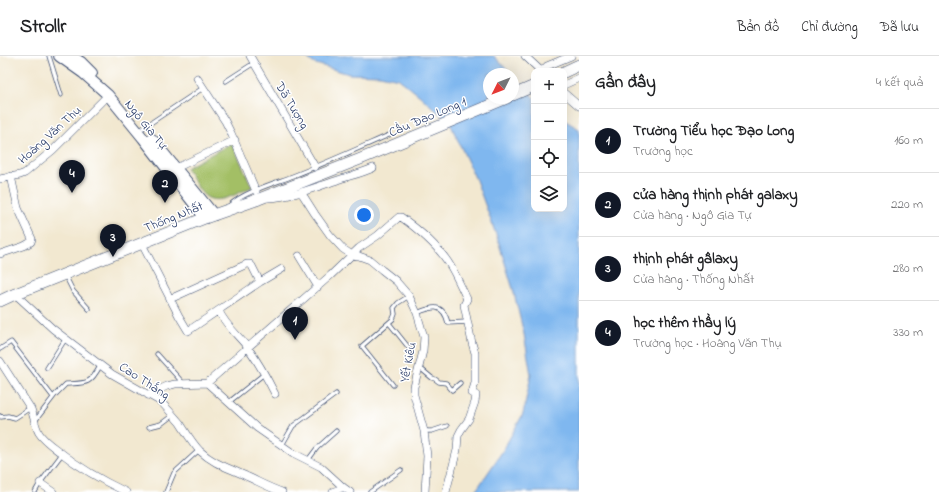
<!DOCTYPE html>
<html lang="vi">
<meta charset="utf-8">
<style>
body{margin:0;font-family:"Indie Flower",sans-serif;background:#f6f6f6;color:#202124}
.controls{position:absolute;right:12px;top:12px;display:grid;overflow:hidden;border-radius:8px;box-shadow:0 4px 16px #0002}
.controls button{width:36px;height:36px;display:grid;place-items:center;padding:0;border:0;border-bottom:1px solid #e0e0e0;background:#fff;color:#202124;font:20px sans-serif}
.compass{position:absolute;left:483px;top:12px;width:36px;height:36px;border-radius:50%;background:#fff;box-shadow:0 4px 16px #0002;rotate:228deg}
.you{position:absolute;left:364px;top:159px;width:14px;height:14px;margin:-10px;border:3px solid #fff;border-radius:50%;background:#1a73e8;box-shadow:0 0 0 6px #1a73e833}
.badge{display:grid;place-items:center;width:26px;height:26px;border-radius:50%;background:#111827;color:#fff;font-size:13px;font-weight:700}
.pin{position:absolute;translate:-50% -33px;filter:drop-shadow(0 1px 2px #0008)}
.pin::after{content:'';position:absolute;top:21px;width:14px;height:12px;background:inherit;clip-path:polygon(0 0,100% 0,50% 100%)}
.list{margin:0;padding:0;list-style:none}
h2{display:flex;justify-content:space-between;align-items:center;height:52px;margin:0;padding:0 16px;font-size:17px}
h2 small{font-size:13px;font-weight:400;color:#757577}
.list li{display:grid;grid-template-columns:26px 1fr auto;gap:12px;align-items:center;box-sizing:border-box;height:64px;padding:0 16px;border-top:1px solid #e0e0e0}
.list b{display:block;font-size:15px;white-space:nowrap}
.list p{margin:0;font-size:13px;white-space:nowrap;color:#757577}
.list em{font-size:13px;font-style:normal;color:#757577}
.icon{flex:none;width:22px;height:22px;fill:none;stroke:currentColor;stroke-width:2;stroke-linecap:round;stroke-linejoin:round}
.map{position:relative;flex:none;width:579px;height:436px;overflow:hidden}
header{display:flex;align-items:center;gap:24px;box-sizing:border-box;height:56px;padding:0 20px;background:#fff;border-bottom:1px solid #e0e0e0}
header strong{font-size:19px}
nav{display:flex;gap:22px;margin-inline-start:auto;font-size:14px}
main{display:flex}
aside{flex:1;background:#fff}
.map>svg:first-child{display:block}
.green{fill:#a3bf65;stroke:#5f7762}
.water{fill:#7fb7ef;stroke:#4d73a6}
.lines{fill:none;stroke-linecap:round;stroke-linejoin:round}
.service-casing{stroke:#3b4b6f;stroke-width:5}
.minor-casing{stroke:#3b4b6f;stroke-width:8}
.secondary-casing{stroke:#3b4b6f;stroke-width:12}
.primary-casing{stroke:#3b4b6f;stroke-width:12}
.service{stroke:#fff;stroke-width:3.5}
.minor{stroke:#fff;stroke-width:7}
.secondary{stroke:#fff;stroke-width:10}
.primary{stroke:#fff;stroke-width:11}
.labels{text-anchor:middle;stroke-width:3;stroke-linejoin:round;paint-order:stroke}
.street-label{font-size:13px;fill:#1b2f5e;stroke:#fff}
</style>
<header>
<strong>Strollr</strong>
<nav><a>Bản đồ</a><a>Chỉ đường</a><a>Đã lưu</a></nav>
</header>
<main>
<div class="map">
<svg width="579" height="436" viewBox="0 0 579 436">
<rect width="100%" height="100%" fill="#fff"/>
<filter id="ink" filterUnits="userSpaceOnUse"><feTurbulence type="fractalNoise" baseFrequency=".025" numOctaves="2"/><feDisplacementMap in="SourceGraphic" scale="8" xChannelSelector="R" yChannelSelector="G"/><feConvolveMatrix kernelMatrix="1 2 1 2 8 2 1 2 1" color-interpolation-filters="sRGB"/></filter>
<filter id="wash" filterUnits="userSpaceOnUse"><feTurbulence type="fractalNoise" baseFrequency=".012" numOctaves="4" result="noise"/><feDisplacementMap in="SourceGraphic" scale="16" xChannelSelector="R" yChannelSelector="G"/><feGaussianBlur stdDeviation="0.9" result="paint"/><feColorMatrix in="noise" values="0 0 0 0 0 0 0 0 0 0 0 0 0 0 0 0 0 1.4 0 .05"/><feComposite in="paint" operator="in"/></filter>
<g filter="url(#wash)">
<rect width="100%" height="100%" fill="#f2e8d0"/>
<!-- green -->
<path class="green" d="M232,87L252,131C237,137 214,153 201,136C195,128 191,119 186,112Z"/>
<!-- water -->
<path class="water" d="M305,0H494L511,18H489V42H513V20L534,42V153H564V64L579,73V436H475L502,396L523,358L531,319L524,278L513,233L497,181L476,124L450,67L420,40L399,23L380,19L349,18L313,7Z"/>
</g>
<g filter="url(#ink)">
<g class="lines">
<defs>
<path id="service" d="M49,0L61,39
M226,25L254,7
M143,72L203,32
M230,149C244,136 275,127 293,120C326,107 357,93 389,79
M65,219L73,235L89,253
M417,257C432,251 443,246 448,267L467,266
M389,267L409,292
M0,293L11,286L53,341
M157,298L183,327
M47,312L66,282
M420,312L432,322L435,323L439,326L446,327L452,334L460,327
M393,329L362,290L393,263L395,258L394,252L398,247L409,240
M229,346L264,318
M0,360L1,361L8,360L15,362L30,352
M35,365L55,339L66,328C86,327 90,329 100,310
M149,371L161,368L173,359
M424,375H432L447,370
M282,389L293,370L336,338
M308,404L317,392L336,375
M35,436L40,427L62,398
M166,436L174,417L199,394
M370,436L401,414"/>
<path id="minor" d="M250,0L315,111
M525,0L541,15
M542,15L547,10L571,0
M197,22L225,65L231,77L256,135
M564,29L579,22
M564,37L579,50
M176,112L235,84
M0,123L20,119L25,117L53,94L108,39
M301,136L315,158L330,179L343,193L352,199L359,200L370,204L382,214L396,225L409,240L417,257L424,281L423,295L414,331V339L424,375L427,400L425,436
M269,142C292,141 313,132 335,125C348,120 360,118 373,112
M142,188L179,260L188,275L260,226L282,213
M0,198L24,190L31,186L32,183L18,152L11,120
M299,200L318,231
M15,238L53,273L112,318L161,346C168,353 174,360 180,367C186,376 192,387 200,395C215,409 230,412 248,421C259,426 270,432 282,436
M170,243L247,208H250L252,210L260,226
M219,255C225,269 239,280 248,292C259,307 267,322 275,338
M0,305L31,353C34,361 35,370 39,377C44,385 52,390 60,396C80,412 103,425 126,436
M207,327L257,372L293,397L321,411L343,431L350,436
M148,339L167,330L175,328L207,327L331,219L359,192L377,180L399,161H401C419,174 436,188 448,206C456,218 461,231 467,243L464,249L472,287L475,297V327L472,337L476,339L475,346L469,363L461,374L458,380L457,394L446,436
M40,427L53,436
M333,436L343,431"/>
<path id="secondary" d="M59,0L83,17L99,31L108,39L143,82L205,162
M71,0L81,6L92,17
M152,83L214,159"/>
<path id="primary" d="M564,16L579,9
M513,39L534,30
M0,245L15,238L205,162L259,143L358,104L507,42"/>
</defs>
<!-- service casing -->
<use href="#service" class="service-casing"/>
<!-- minor casing -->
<use href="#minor" class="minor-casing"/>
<!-- secondary casing -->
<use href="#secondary" class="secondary-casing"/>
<!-- primary casing -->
<use href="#primary" class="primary-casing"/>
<!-- service -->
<use href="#service" class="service"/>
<!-- minor -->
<use href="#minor" class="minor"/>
<!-- secondary -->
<use href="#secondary" class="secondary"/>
<!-- primary -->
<use href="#primary" class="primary"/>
</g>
</g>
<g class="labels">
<!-- street labels -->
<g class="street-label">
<text transform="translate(293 49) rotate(59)" y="5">Dã Tượng</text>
<text transform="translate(427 60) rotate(-23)" y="5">Cầu Đạo Long 1</text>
<text transform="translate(147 68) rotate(51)" y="5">Ngô Gia Tự</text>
<text transform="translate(49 78) rotate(-42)" y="5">Hoàng Văn Thụ</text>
<text transform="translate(173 160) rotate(-22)" y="5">Thống Nhất</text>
<text transform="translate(407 306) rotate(-79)" y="5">Yết Kiêu</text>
<text transform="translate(145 324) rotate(33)" y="5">Cao Thắng</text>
</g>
</g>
</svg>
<div class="controls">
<button>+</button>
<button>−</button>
<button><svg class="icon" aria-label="locate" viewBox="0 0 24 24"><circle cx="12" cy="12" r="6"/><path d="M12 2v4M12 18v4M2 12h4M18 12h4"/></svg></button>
<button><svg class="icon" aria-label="layers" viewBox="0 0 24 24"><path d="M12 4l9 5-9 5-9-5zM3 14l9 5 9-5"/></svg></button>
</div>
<svg class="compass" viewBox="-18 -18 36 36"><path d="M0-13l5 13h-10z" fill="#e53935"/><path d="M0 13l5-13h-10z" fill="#757577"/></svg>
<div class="you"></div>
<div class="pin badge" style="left:295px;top:284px">1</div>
<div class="pin badge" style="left:165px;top:147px">2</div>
<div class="pin badge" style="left:113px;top:201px">3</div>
<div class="pin badge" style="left:72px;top:137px">4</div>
</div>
<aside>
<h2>Gần đây<small>4 kết quả</small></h2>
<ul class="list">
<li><span class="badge">1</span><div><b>Trường Tiểu học Đạo Long</b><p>Trường học</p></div><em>160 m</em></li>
<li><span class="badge">2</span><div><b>cửa hàng thịnh phát galaxy</b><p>Cửa hàng · Ngô Gia Tự</p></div><em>220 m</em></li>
<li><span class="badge">3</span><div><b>thịnh phát gâlaxy</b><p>Cửa hàng · Thống Nhất</p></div><em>280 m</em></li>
<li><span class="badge">4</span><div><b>học thêm thầy lý</b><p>Trường học · Hoàng Văn Thụ</p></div><em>330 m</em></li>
</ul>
</aside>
</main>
